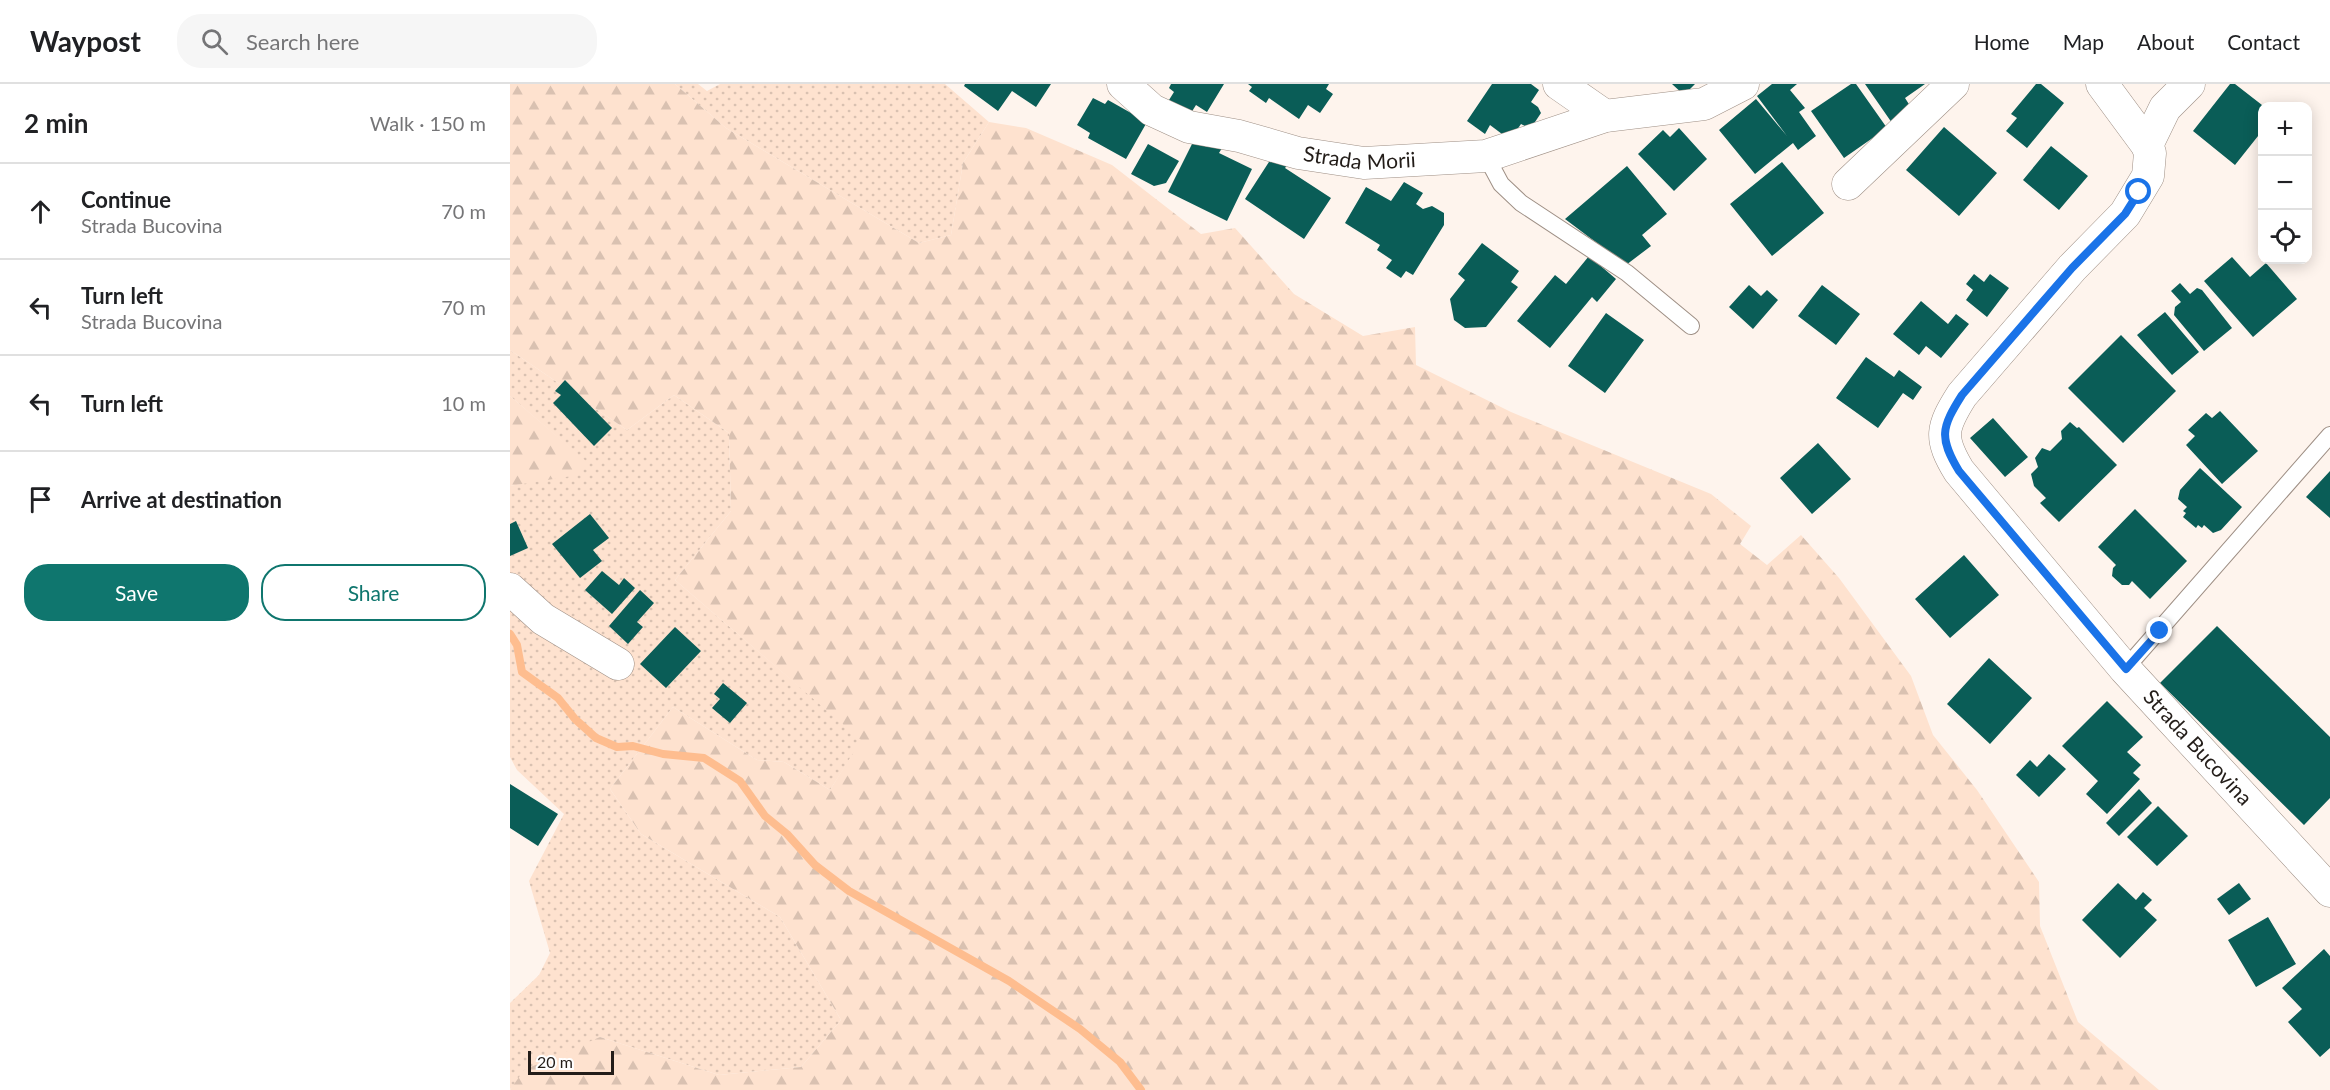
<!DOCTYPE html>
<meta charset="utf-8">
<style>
body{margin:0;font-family:Lato,sans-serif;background:#f6f6f6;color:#202124}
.controls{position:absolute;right:18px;top:18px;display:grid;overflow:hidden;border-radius:12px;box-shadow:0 3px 15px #0003}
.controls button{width:54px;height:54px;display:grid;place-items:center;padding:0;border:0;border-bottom:2px solid #e0e0e0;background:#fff;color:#202124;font:30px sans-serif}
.scale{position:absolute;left:18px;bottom:15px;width:86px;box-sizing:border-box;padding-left:6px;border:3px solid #231d19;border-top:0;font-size:16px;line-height:21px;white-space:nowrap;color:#231d19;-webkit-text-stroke:4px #fff;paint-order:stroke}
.stop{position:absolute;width:18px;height:18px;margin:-14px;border:4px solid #1a73e8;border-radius:50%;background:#fff}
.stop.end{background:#1a73e8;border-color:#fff;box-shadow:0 2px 6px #0008}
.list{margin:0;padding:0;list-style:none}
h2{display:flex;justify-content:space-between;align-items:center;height:78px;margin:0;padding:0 24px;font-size:26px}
h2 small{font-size:20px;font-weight:400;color:#757577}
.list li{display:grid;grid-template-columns:39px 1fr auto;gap:18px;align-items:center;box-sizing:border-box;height:96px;padding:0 24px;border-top:2px solid #e0e0e0}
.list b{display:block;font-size:22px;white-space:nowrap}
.list p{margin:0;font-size:20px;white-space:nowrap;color:#757577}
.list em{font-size:20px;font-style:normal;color:#757577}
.actions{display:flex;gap:12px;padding:18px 24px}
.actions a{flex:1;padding:14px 0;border:2px solid #0f766e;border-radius:24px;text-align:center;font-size:21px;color:#0f766e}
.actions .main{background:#0f766e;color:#fff}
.icon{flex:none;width:33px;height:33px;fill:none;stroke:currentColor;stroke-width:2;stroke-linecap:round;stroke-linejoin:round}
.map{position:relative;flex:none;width:1820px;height:1006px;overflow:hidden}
header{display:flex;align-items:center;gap:36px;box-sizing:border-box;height:84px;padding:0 30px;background:#fff;border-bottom:2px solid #e0e0e0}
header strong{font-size:28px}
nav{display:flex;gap:33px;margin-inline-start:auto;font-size:21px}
.search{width:420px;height:54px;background:#f6f6f6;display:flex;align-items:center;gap:15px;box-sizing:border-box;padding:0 21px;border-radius:24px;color:#757577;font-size:22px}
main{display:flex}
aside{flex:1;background:#fff}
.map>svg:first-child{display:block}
.grass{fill:url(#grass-dots)}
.forest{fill:url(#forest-firs)}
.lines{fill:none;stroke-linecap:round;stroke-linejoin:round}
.stream{stroke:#febd8f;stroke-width:8}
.building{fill:#0a5d57}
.service-casing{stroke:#9e8f85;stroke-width:18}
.minor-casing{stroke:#9e8f85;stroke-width:33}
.service{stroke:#fff;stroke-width:16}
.minor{stroke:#fff;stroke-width:32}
.route{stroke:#1a73e8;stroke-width:8}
.labels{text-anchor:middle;stroke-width:6;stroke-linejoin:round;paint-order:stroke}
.street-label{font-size:21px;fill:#231d19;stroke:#fff}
</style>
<header>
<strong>Waypost</strong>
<div class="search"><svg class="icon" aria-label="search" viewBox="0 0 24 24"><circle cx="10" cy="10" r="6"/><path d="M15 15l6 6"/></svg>Search here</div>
<nav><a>Home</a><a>Map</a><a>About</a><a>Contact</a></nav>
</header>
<main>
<aside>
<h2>2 min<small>Walk · 150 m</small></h2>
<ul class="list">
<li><svg class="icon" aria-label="ahead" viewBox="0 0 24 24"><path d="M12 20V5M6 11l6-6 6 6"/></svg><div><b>Continue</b><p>Strada Bucovina</p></div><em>70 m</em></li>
<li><svg class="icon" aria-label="left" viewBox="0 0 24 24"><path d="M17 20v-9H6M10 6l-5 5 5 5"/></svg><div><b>Turn left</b><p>Strada Bucovina</p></div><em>70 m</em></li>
<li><svg class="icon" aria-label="left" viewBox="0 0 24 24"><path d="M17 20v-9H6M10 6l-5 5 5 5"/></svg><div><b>Turn left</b></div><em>10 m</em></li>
<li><svg class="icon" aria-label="arrive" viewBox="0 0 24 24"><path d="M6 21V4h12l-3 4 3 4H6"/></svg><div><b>Arrive at destination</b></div></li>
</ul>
<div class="actions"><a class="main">Save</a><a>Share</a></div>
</aside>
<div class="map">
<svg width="1820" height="1006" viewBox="0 0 1820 1006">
<defs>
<pattern id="grass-dots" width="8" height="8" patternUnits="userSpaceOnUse" patternTransform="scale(1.5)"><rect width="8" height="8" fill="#fee2cf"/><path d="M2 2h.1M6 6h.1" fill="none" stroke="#d9c1b1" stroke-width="1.8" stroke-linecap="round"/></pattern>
<pattern id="forest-firs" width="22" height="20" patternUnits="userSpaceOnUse" patternTransform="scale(1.5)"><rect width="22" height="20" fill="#fee2cf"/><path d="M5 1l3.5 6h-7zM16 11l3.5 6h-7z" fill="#d9c1b1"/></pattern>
</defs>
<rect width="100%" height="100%" fill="#fef4ed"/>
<!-- grass -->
<path class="grass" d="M165,0H188L197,7L210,0H435L479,38L453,79L441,151L409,159L216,44Z
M0,266L117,346L164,311L219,349L221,427L165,496L352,656L320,706L274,678L247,676L163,623L100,705L131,750L270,833L331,936L291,983L209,991L90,953L0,1005V919L29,891L40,869L19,797L54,730L7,686L0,673V402L24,397L75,377L0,312Z"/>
<!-- forest -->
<path class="forest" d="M0,0H165L216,44L409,159L441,151L453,79L479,38L516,44L602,81L691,150L725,144L784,210L853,252L905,243L906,281L1001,328L1201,410L1241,442L1230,460L1257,481L1291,451L1329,494L1401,592L1423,651L1467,706L1529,798L1530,842L1568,938L1649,1006H0L14,986L90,953L209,991L291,983L331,936L270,833L131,750L100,705L163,623L247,676L274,678L320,706L351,656L165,496L221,427L219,349L164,311L117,346L0,266Z
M0,312L76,377L62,392L0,402Z"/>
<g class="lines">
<!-- stream -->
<path class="stream" d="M0,550L7,561L12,588L48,614L65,635L86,654L107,663L123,662L153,670L194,674L230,697L255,732L277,750L305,781L339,807L499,897L570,945L610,978L631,1006"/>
</g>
<!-- building -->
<path class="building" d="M455,0H541L526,23L502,7L488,27L454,2Z
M661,0H714L697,28L686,21L681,29L659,16L664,8L659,4Z
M738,0H819L816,5L823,10L810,29L798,21L789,35L759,14L756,19L739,7L742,3Z
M982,0H1021L1029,6L1021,18L1028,23L1031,29L1023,41L1017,43L1011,40L1000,56L980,41L975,50L957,37Z
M1162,0H1185L1174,11Z
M1262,0H1287L1280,6L1295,24L1289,28L1306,52L1288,66L1283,59L1245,90L1209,46L1246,15L1277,52L1247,12Z
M1341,0H1346L1377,44L1334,74L1301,27Z
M1355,0H1415L1395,14L1402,25L1382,39Z
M1526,0H1531L1554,19L1517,64L1496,47L1507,34L1501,30Z
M1720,0H1725L1752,21V47L1725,81L1683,47Z
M583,14L595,20L598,16L637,38L616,75L578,54L580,49L567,41Z
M1434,43L1487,89L1449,132L1396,86Z
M1169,44L1197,75L1164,107L1128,70L1153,46L1160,53Z
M684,56L697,63L700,59L712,64L709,69L742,85L717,137L658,108Z
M638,60L669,77L656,99L644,102L621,90Z
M1541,62L1578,92L1549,126L1513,96Z
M766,67L781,76L775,84L821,114L794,155L735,115Z
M1272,78L1314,129L1262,172L1220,120Z
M1117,82L1157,130L1132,151L1141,162L1116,181L1055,135Z
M894,98L913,109L906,120L913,125L922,122L934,129V141L903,191L896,187L891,194L876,184L882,176L867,166L870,161L835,139L856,103L881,117Z
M972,159L1009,187L1001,198L1008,203L976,243L955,244L944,236L940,215L955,196L948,190Z
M1079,172L1106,195L1087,218L1082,213L1040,264L1007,237L1045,191L1056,200Z
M1722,173L1740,193L1756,179L1787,215L1743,253L1694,197Z
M1464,190L1474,198L1480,190L1499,204L1477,233L1456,216L1463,206L1456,200Z
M1670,199L1680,210L1687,204L1692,206L1722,244L1694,267L1664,231L1665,223L1671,218L1661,207Z
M1239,201L1251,212L1257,206L1268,216L1243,245L1219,223Z
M1312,201L1350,230L1326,261L1288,232Z
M1411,217L1438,240L1446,230L1459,240L1431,274L1416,262L1409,271L1383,250Z
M1655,228L1689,268L1662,291L1627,251Z
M1096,229L1134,256L1095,309L1058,282Z
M1611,251L1666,307L1613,359L1558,304Z
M1356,273L1384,293L1389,286L1412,303L1403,316L1393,309L1368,344L1326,314Z
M55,296L102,344L84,362L43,319L51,311L45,307Z
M1710,327L1748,367L1712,400L1676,361L1685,352L1678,346L1696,329L1702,334Z
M1483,334L1518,373L1495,393L1460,354Z
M1560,338L1567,344L1569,343L1607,381L1549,438L1530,419L1536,414L1524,402L1521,390L1528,383L1525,374L1532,364L1540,367L1552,355L1551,347Z
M1308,359L1341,395L1302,430L1270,394Z
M1690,384L1732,423L1711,446L1703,449L1694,441L1692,444L1688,441L1686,444L1673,433L1676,429L1673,427L1677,423L1668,415L1670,406Z
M1820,387V434L1796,413Z
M1625,425L1677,477L1640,515L1622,497L1619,501H1612L1602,492L1603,484L1606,481L1588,463Z
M80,430L99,454L83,466L92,477L70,494L42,460Z
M6,437L18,464L0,472V440Z
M1454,471L1489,511L1440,554L1405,515Z
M92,487L109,501L114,494L125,504L102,530L75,506Z
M130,506L144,519L127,538L133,543L118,560L99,542Z
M1707,542L1820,653V714L1794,741L1650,599Z
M165,543L191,567L156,604L130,580Z
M1479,574L1522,614L1480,660L1437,620Z
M213,599L237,619L220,639L202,624L210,615L204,610Z
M1597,617L1633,653L1617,668L1631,681L1623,689L1630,695L1597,730L1576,710L1588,697L1552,662Z
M1539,670L1556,685L1529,713L1506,691L1520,676L1527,683Z
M0,700L48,730L28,762L0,744Z
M1629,705L1642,719L1609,752L1596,739Z
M1648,722L1678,752L1647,782L1617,753Z
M1608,799L1626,816L1633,808L1642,816L1634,824L1647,836L1610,874L1572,836Z
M1729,799L1741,815L1719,831L1707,815Z
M1758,833L1786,880L1746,903L1718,856Z
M1814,865L1820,872V964L1810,973L1778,938L1792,925L1772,904Z"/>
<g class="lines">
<defs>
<path id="service" d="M976,72L991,100L1011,119L1117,189L1181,242
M1615,585L1820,351"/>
<g id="minor">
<path id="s1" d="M613,0L642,26L679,43L729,52L788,69L854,79L976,72L1095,32L1194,20L1233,0"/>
<path d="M1049,0L1095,32"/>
<path id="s2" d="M1592,0L1637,61L1640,69L1638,92L1615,130L1562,184L1452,311C1431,344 1429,354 1449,387L1615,585L1820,807"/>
<path d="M1637,61L1655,24L1679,0"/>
<path d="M1338,100L1443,0"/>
<path d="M0,505L33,535L108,580"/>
</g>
</defs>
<!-- service casing -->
<use href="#service" class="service-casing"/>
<!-- minor casing -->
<use href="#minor" class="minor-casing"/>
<!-- service -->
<use href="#service" class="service"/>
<!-- minor -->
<use href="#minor" class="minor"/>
</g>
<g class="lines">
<!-- route -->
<path class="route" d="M1629,108L1615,130L1562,184L1452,311C1431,344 1429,354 1449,387L1616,585L1650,547"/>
</g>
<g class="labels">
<!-- street labels -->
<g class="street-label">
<text dy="7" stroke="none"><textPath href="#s1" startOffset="254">Strada Morii</textPath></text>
<text dy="7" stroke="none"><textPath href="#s2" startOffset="844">Strada Bucovina</textPath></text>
</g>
</g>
</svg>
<div class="controls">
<button>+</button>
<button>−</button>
<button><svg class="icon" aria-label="locate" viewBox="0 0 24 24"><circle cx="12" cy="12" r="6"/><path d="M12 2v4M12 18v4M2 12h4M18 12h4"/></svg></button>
</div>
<div class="scale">20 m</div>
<div class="stop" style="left:1629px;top:108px"></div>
<div class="stop end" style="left:1650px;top:547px"></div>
</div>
</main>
